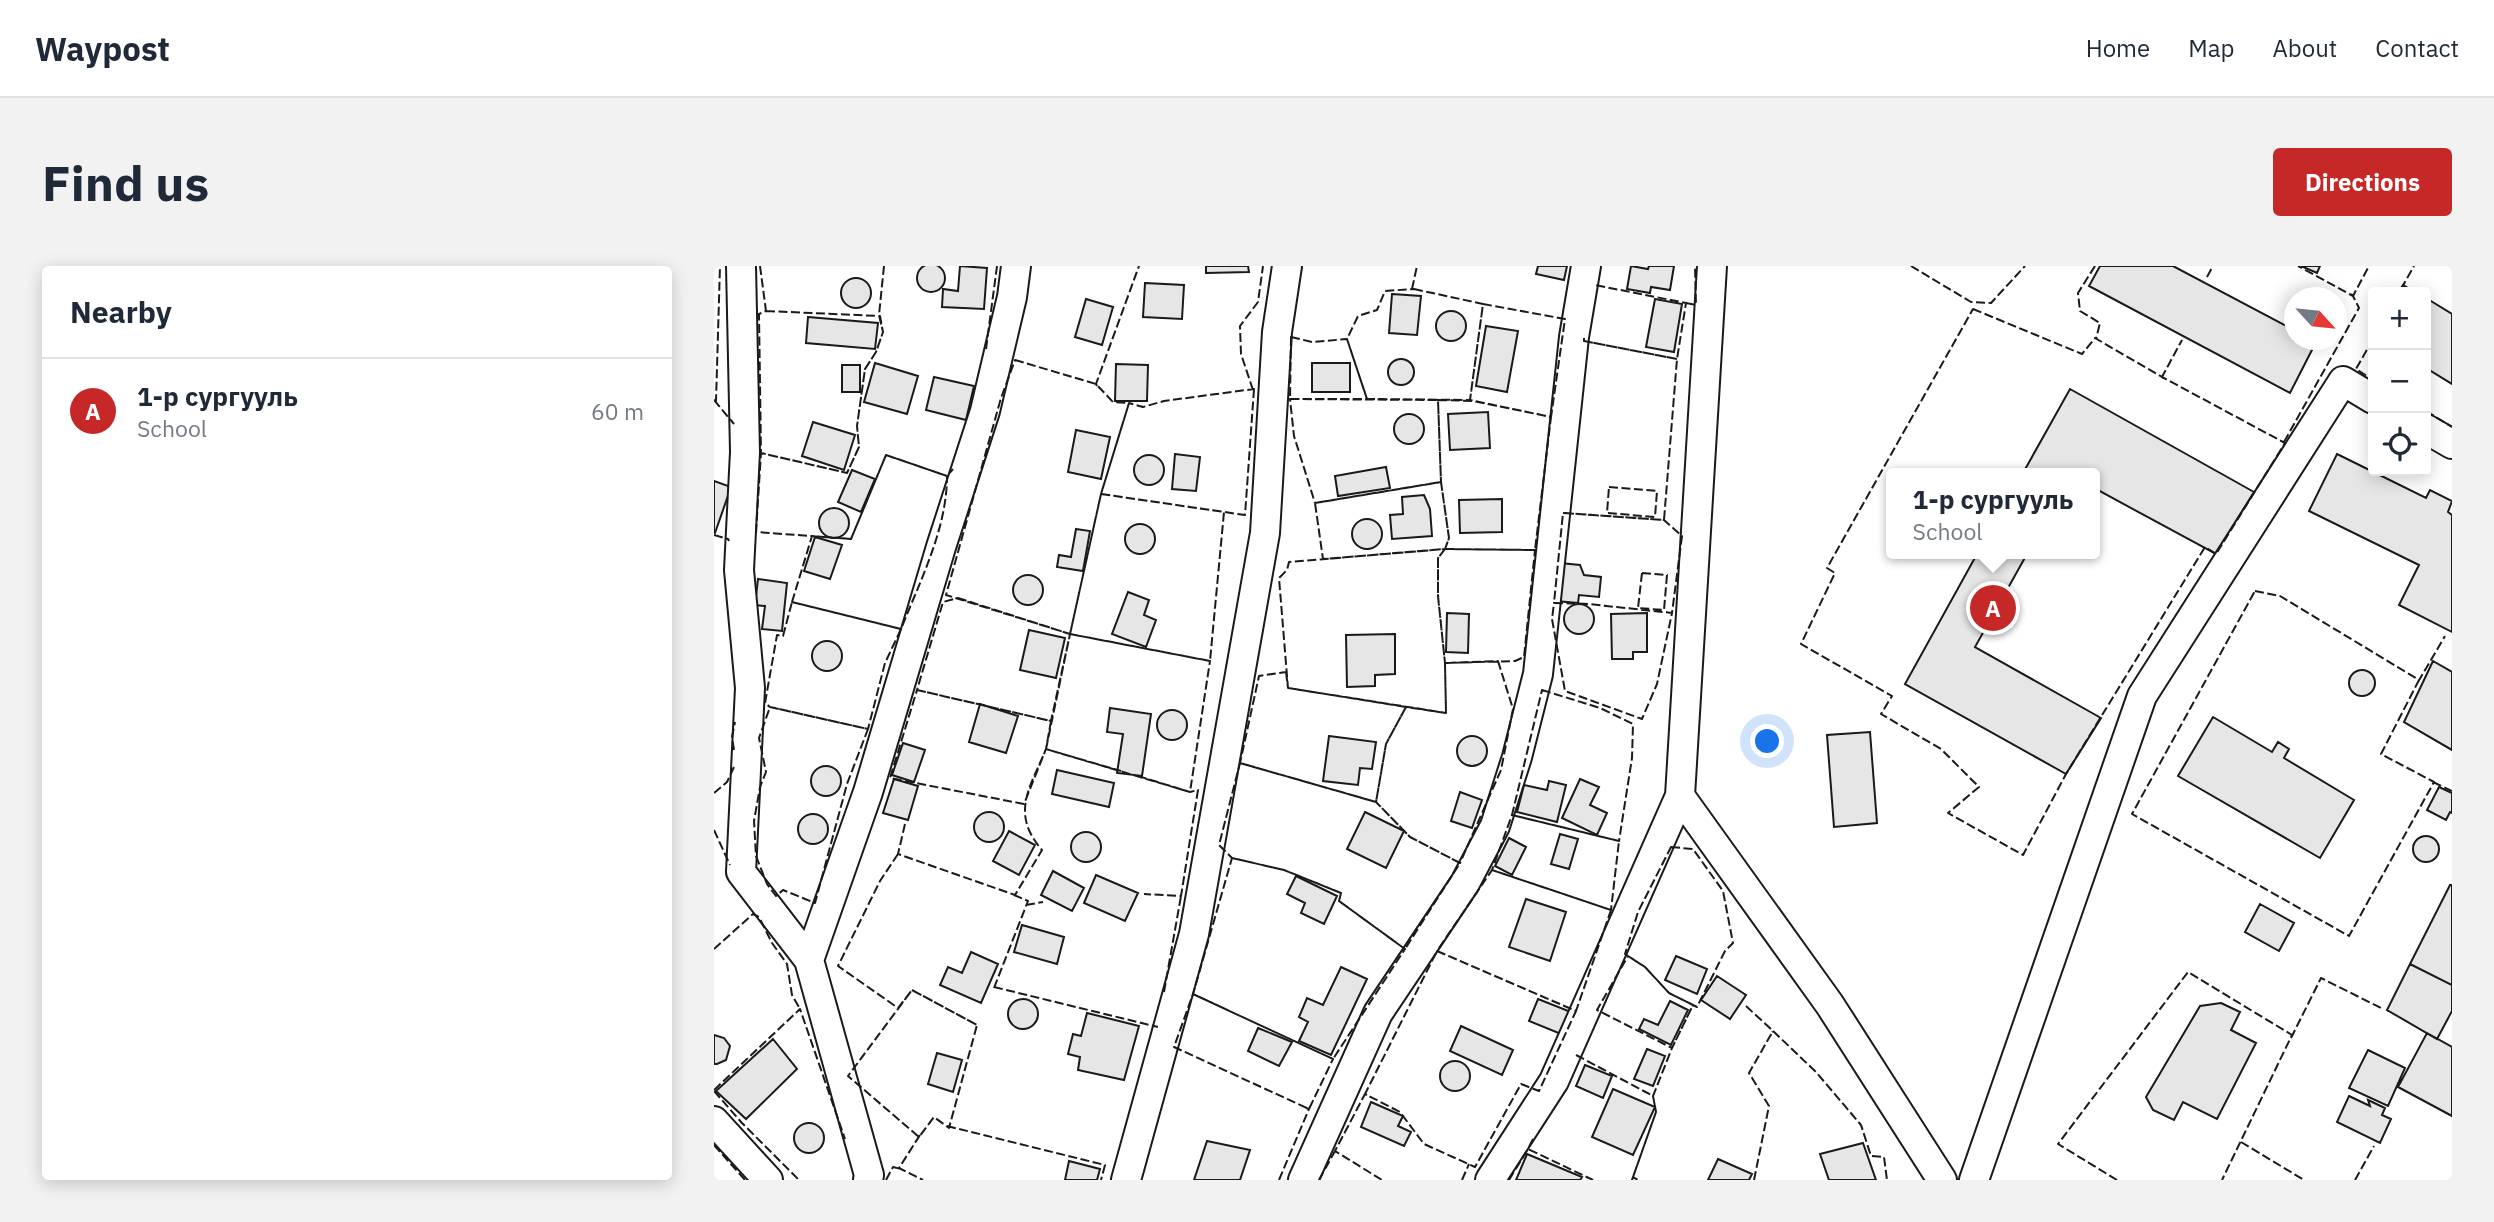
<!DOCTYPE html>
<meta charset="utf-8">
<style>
body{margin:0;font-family:"IBM Plex Sans",sans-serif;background:#f2f2f3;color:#1f2937}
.controls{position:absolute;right:21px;top:21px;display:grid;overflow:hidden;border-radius:7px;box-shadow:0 4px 18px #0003}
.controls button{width:63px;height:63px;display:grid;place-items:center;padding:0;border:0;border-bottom:2px solid #e0e1e3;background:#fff;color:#1f2937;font:35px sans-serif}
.compass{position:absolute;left:1570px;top:21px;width:63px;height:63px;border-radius:50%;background:#fff;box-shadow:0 4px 18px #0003;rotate:117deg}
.you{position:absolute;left:1054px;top:476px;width:24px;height:24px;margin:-18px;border:5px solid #fff;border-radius:50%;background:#1a73e8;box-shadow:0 0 0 10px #1a73e833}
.badge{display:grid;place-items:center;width:46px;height:46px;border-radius:50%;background:#c62828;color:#fff;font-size:23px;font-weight:700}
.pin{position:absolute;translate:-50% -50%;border:4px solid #fff;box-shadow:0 2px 7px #0006}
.popup{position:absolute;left:1172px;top:202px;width:214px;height:91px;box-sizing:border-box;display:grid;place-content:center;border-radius:7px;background:#fff;filter:drop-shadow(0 2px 5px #0005);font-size:23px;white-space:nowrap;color:#747a83}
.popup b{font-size:26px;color:#1f2937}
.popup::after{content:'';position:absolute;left:50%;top:100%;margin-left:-14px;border:14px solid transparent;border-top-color:#fff}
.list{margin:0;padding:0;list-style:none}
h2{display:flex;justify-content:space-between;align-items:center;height:91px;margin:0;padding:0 28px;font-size:30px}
h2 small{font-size:23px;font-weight:400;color:#747a83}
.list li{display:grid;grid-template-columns:46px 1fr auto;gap:21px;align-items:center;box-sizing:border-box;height:105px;padding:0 28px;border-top:2px solid #e0e1e3}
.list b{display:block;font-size:26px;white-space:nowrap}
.list p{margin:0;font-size:23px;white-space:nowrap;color:#747a83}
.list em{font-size:23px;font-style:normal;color:#747a83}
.icon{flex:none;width:38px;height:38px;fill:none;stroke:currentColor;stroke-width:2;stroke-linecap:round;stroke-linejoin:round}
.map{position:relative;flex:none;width:1738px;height:914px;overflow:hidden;border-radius:7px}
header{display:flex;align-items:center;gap:42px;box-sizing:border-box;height:98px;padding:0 35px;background:#fff;border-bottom:2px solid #e0e1e3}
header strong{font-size:33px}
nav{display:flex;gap:38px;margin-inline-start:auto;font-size:24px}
.intro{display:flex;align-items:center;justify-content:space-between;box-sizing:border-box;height:168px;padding:0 42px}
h1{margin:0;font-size:49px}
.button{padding:18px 32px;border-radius:7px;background:#c62828;color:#fff;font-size:24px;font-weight:700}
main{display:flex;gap:42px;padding:0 42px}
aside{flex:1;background:#fff;border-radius:7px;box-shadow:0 4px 18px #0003}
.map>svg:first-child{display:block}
.building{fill:#e6e6e6;stroke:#1a1a1a;stroke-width:2}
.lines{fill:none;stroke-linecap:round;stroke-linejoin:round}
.street-casing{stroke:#1a1a1a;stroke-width:32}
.street{stroke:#fff;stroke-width:28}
.fence{stroke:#1a1a1a;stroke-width:2;stroke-dasharray:9 3.5;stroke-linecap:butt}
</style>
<header>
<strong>Waypost</strong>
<nav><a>Home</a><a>Map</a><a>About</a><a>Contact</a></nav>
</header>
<div class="intro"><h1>Find us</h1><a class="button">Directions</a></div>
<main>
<aside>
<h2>Nearby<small></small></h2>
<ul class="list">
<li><span class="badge">A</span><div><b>1-р сургууль</b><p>School</p></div><em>60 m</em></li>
</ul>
</aside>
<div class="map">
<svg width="1738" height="914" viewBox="0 0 1738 914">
<rect width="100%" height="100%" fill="#fff"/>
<!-- building -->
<path class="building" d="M203 12a14 14 0 1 1 28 0a14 14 0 1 1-28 0Z
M246,0L273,2L270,43L228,41L229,23L244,25Z
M492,0H534L535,6L492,7Z
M824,0H853L850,14L822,8Z
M917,0L934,3L935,0H960L956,24L937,21L936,27L913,23Z
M1386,0H1459L1580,64V74L1602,76L1576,127L1375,20Z
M1587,0H1606L1603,7Z
M127 27a15 15 0 1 1 30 0a15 15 0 1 1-30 0Z
M431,17L470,19L468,53L429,51Z
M1689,19L1701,26H1685Z
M678,28L707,30L703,69L675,67Z
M1712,32L1738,48V118L1712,102Z
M372,33L399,41L388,79L361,71Z
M941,33L968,38L960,86L932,81Z
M722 60a15 15 0 1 1 30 0a15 15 0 1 1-30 0Z
M94,51L164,57L161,83L92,77Z
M772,60L804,65L793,126L762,120Z
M674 106a13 13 0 1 1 26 0a13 13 0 1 1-26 0Z
M161,97L204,110L193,148L150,136Z
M598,97H636V126H598Z
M402,98L434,99L433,135H401Z
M128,99H146V126H128Z
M220,111L260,120L252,154L212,144Z
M1356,123L1540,226L1502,288L1380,222V207H1309Z
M774,146L776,182L736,184L734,148Z
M680 163a15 15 0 1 1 30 0a15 15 0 1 1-30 0Z
M99,156L141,169L130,204L88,190Z
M362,164L396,171L387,213L354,206Z
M461,188L486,191L482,225L458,223Z
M1623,188L1712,232L1716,224L1738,235L1734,246L1738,249V366L1685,339L1705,299L1595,245Z
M420 204a15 15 0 1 1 30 0a15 15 0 1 1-30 0Z
M672,201L676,222L624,230L621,210Z
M138,204L161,213L147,246L124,236Z
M0,215L17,221L1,267L0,266Z
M710,229L716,243L718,270L678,273L676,249L689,248L688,231Z
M788,233V266L746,267L745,234Z
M105 257a15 15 0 1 1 30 0a15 15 0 1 1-30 0Z
M638 268a15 15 0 1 1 30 0a15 15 0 1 1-30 0Z
M411 273a15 15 0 1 1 30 0a15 15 0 1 1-30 0Z
M362,263L376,265L369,305L343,301L345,289L357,291Z
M101,271L128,279L116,313L90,305Z
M1263,288H1313L1261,381L1387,452L1352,508L1191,418Z
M846,297L866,299L870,309L887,311L885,331L865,329L864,337L842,335Z
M299 324a15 15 0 1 1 30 0a15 15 0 1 1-30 0Z
M44,313L73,317L68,365L48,363L51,340L41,339Z
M414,326L435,334L430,349L442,354L432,381L398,368Z
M850 353a15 15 0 1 1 30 0a15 15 0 1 1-30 0Z
M733,347L755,348L754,387L732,386Z
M933,347V386H919V393H898L897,348Z
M315,364L351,372L342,412L306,404Z
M681,368V408L661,409V420L633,421L632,369Z
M98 390a15 15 0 1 1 30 0a15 15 0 1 1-30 0Z
M1719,395L1738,406V484L1690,456Z
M1635 417a13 13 0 1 1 26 0a13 13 0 1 1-26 0Z
M266,438L304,450L292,487L255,476Z
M396,442L437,448L428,510L403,507L409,468L393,466Z
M443 459a15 15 0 1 1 30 0a15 15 0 1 1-30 0Z
M1499,451L1558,486L1564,476L1575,483L1570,492L1640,534L1606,592L1464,510Z
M1156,466L1163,557L1120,561L1113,469Z
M615,470L662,476L658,503L646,502L644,519L609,515Z
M743 485a15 15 0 1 1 30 0a15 15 0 1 1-30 0Z
M189,477L211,484L200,516L178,509Z
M97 515a15 15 0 1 1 30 0a15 15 0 1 1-30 0Z
M343,504L400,517L395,541L338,528Z
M180,513L204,520L194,554L169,547Z
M866,513L885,521L876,539L893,547L883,569L848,552Z
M835,515L852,519L843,556L803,546L810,519L833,524Z
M1725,521L1738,527V547L1736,546L1732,554L1713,544Z
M746,526L768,534L758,562L737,555Z
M651,546L690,565L672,602L633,583Z
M260 561a15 15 0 1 1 30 0a15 15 0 1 1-30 0Z
M84 563a15 15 0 1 1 30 0a15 15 0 1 1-30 0Z
M295,565L321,579L305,609L279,595Z
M357 581a15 15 0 1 1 30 0a15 15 0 1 1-30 0Z
M846,568L864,573L855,603L837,598Z
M1699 583a13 13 0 1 1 26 0a13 13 0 1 1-26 0Z
M795,572L812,581L798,609L781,600Z
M339,605L370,622L358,645L327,629Z
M382,609L424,627L411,655L370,637Z
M582,610L623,630L610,658L587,647L591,637L573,628Z
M1736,619H1738V719L1696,698Z
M812,633L852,646L836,695L795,681Z
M1546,638L1580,657L1565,685L1531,666Z
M308,659L350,671L343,698L300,686Z
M257,686L284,698L267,737L226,719L234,701L248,707Z
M962,690L993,703L983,728L951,714Z
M1696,698L1738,719V745L1723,773L1673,744Z
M627,701L653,713L617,789L585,775L594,756L585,751L593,732L609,739Z
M1003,710L1032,729L1016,753L987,734Z
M824,733L857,746L847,768L815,755Z
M294 748a15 15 0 1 1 30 0a15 15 0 1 1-30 0Z
M956,735L974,744L957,779L925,763L930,753L944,759Z
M1507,737L1526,746L1517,764L1542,777L1503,853L1469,836L1460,854L1439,844L1432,831L1486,740Z
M373,747L425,760L410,814L364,804L366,791L354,788L359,768L367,770Z
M747,760L799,784L788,809L736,785Z
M544,762L578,776L565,800L534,785Z
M1713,767L1738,781V850L1684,821Z
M0,769L10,772L16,780L12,794L3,798H0Z
M59,773L83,803L32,853L2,825Z
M933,783L951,790L939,820L920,813Z
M1654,784L1691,802L1674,840L1635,822Z
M223,787L248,794L239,826L214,818Z
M726 810a15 15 0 1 1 30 0a15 15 0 1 1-30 0Z
M871,799L898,810L889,832L862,820Z
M899,823L941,841L919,889L878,871Z
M1635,830L1656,840L1654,834L1671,842L1668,849L1677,853L1666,877L1623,856Z
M657,836L689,850L684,860L697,866L690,880L647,861Z
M80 872a15 15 0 1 1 30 0a15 15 0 1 1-30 0Z
M493,875L536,884L526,914H480Z
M1149,877L1162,914H1115L1106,888Z
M813,888L868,911L866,914H802Z
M1004,893L1038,908L1035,914H994Z
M355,895L386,903L383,914H351Z"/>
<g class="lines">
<defs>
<path id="street" d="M27,0L31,186L25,304L36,422L27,606L95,694L155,909L154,914
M998,0L966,530L1116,739L1228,914
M1712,163L1738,178
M95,694L154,526L227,281L271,145L298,31L302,0
M0,855L54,914
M412,914L480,668L551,267L563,66L573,0
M589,914L664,747L751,617L781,560L803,491L824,408L860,71L872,0
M776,914L840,815L966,530
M1260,914L1428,430L1629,115L1659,133"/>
</defs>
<!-- street casing -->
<use href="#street" class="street-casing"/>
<!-- street -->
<use href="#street" class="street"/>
<!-- fence -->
<path class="fence" d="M46,0L52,45H55
M170,0L165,49L169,66L162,86L151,103L143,160L145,181L133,207L47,187L42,266L137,273L172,189L233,210L239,203
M1197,0L1257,36L1277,37L1311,0
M1381,0L1364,27L1366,45L1386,57L1382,73
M1493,11L1499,0
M698,23L703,0
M700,23L769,38L756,134L653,133L633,73L644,50L663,44L671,25Z
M1687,23L1700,0
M1637,28L1639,30L1655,0
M972,37L982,39L981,0
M769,38L851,53L837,151L756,134Z
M1259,43L1368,88L1381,72L1448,111L1571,177L1502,288L1491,281L1352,508L1309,589L1234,547L1265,521L1227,483L1167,448L1178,430L1087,378L1121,307L1113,302Z
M52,45L166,50L169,66L162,86L151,103L143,160L145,181L133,207L47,187L45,48Z
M577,71L598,76L633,73L653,133H576Z
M870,72V75L963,93
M1659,73L1642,103L1659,114
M870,75L963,93
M272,83L283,0
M301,94L382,118L399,136L415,137L387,228L356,368L232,329L287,132Z
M1449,112L1448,111L1468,74
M383,120L382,118L425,0
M540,123L531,249L387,228L415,137L429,141L450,135Z
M539,124L527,88L526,60L544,36L549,0
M576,133L724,134L727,216L601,237L580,170Z
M0,134L20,158
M0,134L2,135L6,0
M724,134L759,135L837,151L821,284L731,283L735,272L727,216Z
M1712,145L1738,161
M1570,176L1645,42L1639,30L1584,0
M172,189L233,210C233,263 206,315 187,363L78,336L98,270L137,273Z
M727,216L735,272L731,283L609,293L601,237Z
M895,221L943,225L941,251L893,247Z
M387,228L510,246L496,395L356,368Z
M849,247L950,254L968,270L958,347L874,338L840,337Z
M851,247L950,254L963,93L972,37L881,19L880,21
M0,269L14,273L15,275
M731,283L724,292V330L731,397L732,447L574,422L565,312L573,304L575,296Z
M731,283L821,284L810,391L801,395L731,397L724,330V292Z
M928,307L953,309L950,344L924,342Z
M1541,325L1566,330L1705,414L1667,488L1720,516L1635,670L1418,548Z
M244,332L356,368L337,455L203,424L229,336Z
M78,336L187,363L171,397L154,463L56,441L51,437L63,369L69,370Z
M840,337L874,338L958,347L943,418L928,453L851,425L838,353Z
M356,368L496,395L476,526L332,483Z
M784,395L799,443L787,504L746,597L696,571L662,536L672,478L692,441L732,447L731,397Z
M572,406L574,422L692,441L672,478L662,536L526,497L545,410Z
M1704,416L1731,370
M203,424L337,455L332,483L310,538L176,512Z
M828,424L886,442L919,458L918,492L905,575L798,549Z
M56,441L154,463L133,518L101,637L69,624L62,630L53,618L42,590L40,555L46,521L52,506L45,472Z
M20,484L18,471L21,456
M526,497L662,536L696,571L746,597L691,683L625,635L627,627L570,604L518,592L505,579Z
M424,510L476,526L484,524L467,630L430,628
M1719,516L1738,525
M0,527L13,516L20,501
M798,549L905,575L897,644L778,604Z
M191,558L184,588L301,629L328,584C296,547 316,522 332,483L407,505
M0,564L16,599
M957,581L979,583L1009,625L1019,677L1011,685L983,741L955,727L931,701L911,688L924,646Z
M184,588L166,615L124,700L184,742L198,724L263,759
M518,592L570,604L627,627L625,635L691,683L619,793L479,728Z
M778,604L897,644L862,745L723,685Z
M312,639L329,636
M0,683L39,648L45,651L58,677L73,698L78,729L86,743L84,745
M723,685L862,745L825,825L807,818L761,901L710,878L686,846L651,828Z
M914,690L931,701L955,727L979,739L958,782L883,744Z
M280,721L444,761
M280,722L314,635L300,629
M198,724L263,759L235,862L220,851L205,871L134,810Z
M450,726L467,630
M479,728L619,793L595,843L460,781Z
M1032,740L1059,765L1058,766
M1577,772L1607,712L1667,742
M862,789L939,830L942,846L919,911L918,914L919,911L924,914L919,911L942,846L939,830L958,782L979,739L983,741
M0,824L86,743L131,873
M0,825L28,857L85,914
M653,829L651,828L621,885L668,914
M233,860L391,899L387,914
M206,869L185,902L209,914
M819,873L814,883L879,914
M1527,876L1590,914
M0,879L31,914
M172,914L179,901L187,903
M565,914L595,843L592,842
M605,914L621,885L624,887
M748,914L755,898
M795,914L814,883L816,884
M1040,914L1055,840L1035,807L1059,765L1102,806L1147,859L1157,890L1170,891L1173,914
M1403,914L1344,878L1474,706L1578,769L1508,914
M1641,914L1660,880"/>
</g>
</svg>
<div class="controls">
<button>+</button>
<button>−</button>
<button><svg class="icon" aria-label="locate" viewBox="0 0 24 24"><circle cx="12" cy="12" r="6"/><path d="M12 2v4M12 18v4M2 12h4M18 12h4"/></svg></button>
</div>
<svg class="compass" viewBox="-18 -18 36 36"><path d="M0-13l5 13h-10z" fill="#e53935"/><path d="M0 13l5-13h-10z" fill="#747a83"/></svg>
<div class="you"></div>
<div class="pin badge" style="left:1279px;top:342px">A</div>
<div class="popup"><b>1-р сургууль</b>School</div>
</div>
</main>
